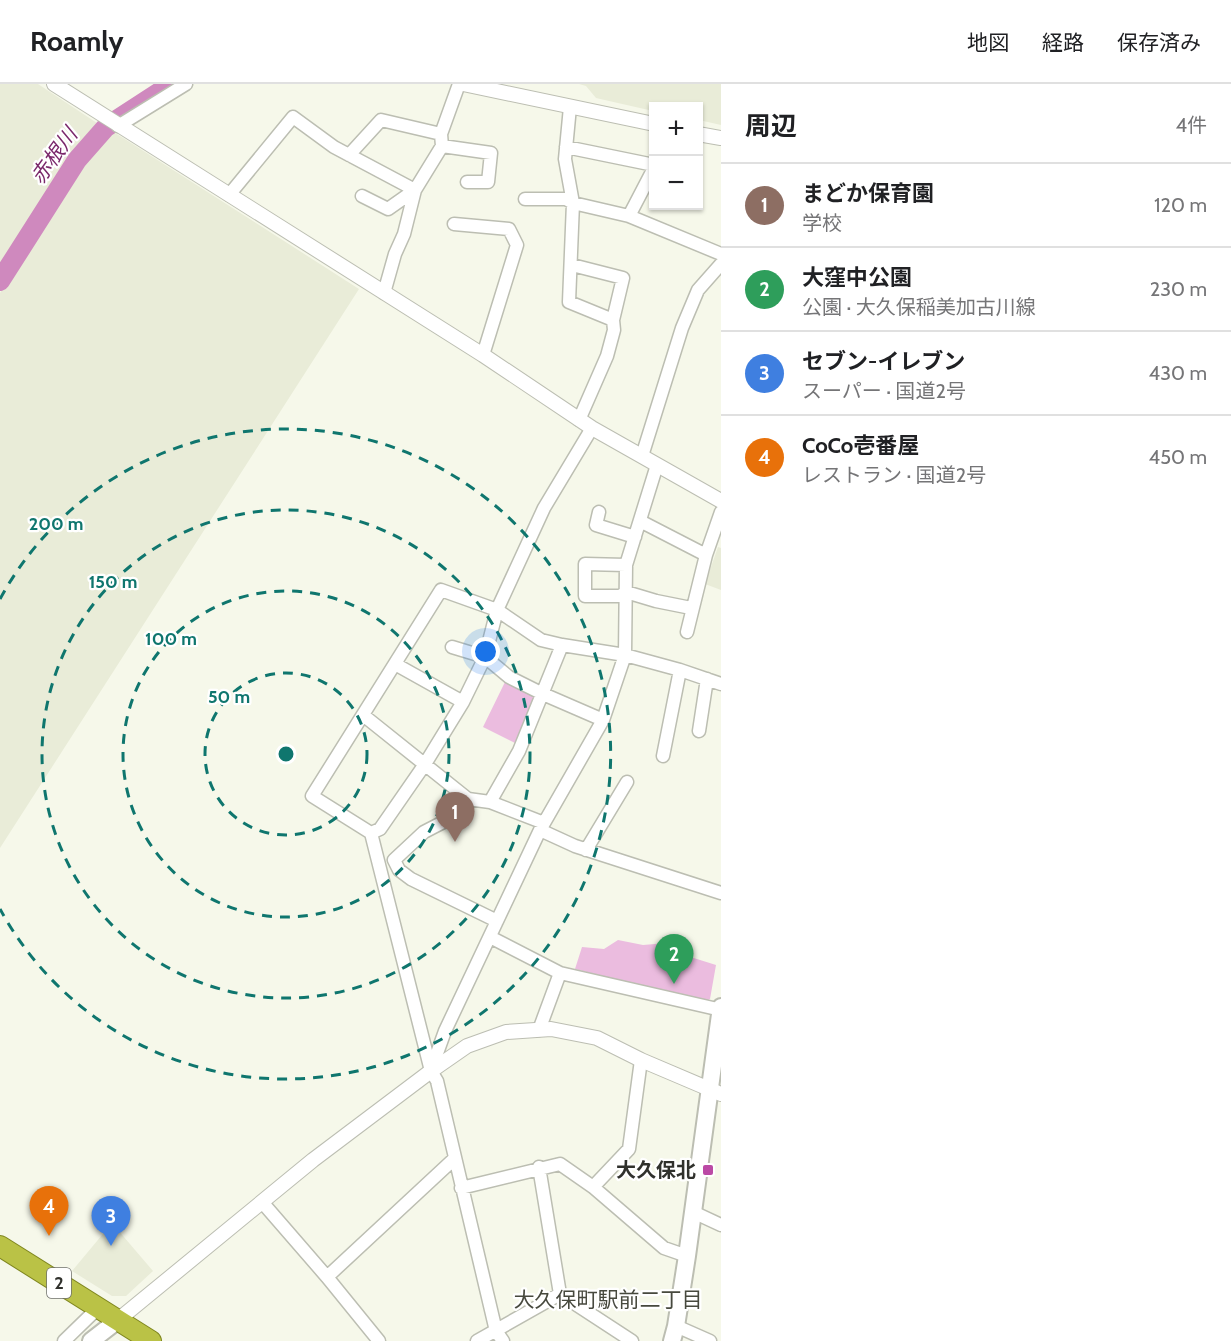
<!DOCTYPE html>
<html lang="ja">
<meta charset="utf-8">
<style>
body{margin:0;font-family:Cabin,"Noto Sans JP",sans-serif;background:#f6f6f6;color:#202124}
.controls{position:absolute;right:18px;top:18px;display:grid;overflow:hidden;border-radius:0px;box-shadow:0 2px 4px #0004}
.controls button{width:54px;height:54px;display:grid;place-items:center;padding:0;border:0;border-bottom:2px solid #e0e0e0;background:#fff;color:#202124;font:30px sans-serif}
.you{position:absolute;left:486px;top:568px;width:21px;height:21px;margin:-15px;border:4px solid #fff;border-radius:50%;background:#1a73e8;box-shadow:0 0 0 9px #1a73e833}
.badge{display:grid;place-items:center;width:39px;height:39px;border-radius:50%;background:#db2777;color:#fff;font-size:20px;font-weight:700}
.pin{position:absolute;translate:-50% -50px;filter:drop-shadow(0 2px 3px #0008)}
.pin::after{content:'';position:absolute;top:32px;width:21px;height:18px;background:inherit;clip-path:polygon(0 0,100% 0,50% 100%)}
.list{margin:0;padding:0;list-style:none}
h2{display:flex;justify-content:space-between;align-items:center;height:78px;margin:0;padding:0 24px;font-size:26px}
h2 small{font-size:20px;font-weight:400;color:#757577}
.list li{display:grid;grid-template-columns:39px 1fr auto;gap:18px;align-items:center;box-sizing:border-box;height:84px;padding:0 24px;border-top:2px solid #e0e0e0}
.list b{display:block;font-size:22px;white-space:nowrap}
.list p{margin:0;font-size:20px;white-space:nowrap;color:#757577}
.list em{font-size:20px;font-style:normal;color:#757577}
.map{position:relative;flex:none;width:721px;height:1257px;overflow:hidden}
header{display:flex;align-items:center;gap:36px;box-sizing:border-box;height:84px;padding:0 30px;background:#fff;border-bottom:2px solid #e0e0e0}
header strong{font-size:28px}
nav{display:flex;gap:33px;margin-inline-start:auto;font-size:21px}
main{display:flex}
aside{flex:1;background:#fff}
.map>svg:first-child{display:block}
.built{fill:#e9ecd8}
.green{fill:#ebbcdf}
.lines{fill:none;stroke-linecap:round;stroke-linejoin:round}
.river{stroke:#cf89be;stroke-width:20}
.minor-casing{stroke:#bcbeb2;stroke-width:15}
.tertiary-casing{stroke:#bcbeb2;stroke-width:16}
.secondary-casing{stroke:#bcbeb2;stroke-width:20}
.trunk-casing{stroke:#7f861f;stroke-width:22}
.minor{stroke:#fff;stroke-width:12}
.tertiary{stroke:#fff;stroke-width:14}
.secondary{stroke:#fff;stroke-width:16}
.trunk{stroke:#bac246;stroke-width:20}
.ring{fill:none;stroke:#0f766e;stroke-width:3;stroke-dasharray:10 8}
.poi-dot{fill:#bb49a5;stroke:#fff;stroke-width:2}
.labels{text-anchor:middle;stroke-width:4.5;stroke-linejoin:round;paint-order:stroke}
.shield{fill:#fff;stroke:#6e6f6b;stroke-width:1.5}
.shield-label{font-size:18px;font-weight:bold;fill:#30312c}
.poi-label{font-size:20px;font-weight:bold;fill:#30312c;stroke:#fff;text-anchor:end}
.water-label{font-size:21px;font-style:italic;fill:#7a286b;stroke:#fff}
.neighbourhood-label{font-size:21px;fill:#47493e;stroke:#fff}
.centre{fill:#0f766e;stroke:#fff;stroke-width:3}
.ring-label{font-size:18px;text-anchor:middle;font-weight:bold;fill:#0f766e;stroke:#fff;stroke-width:4.5;stroke-linejoin:round;paint-order:stroke}
</style>
<header>
<strong>Roamly</strong>
<nav><a>地図</a><a>経路</a><a>保存済み</a></nav>
</header>
<main>
<div class="map">
<svg width="721" height="1257" viewBox="0 0 721 1257">
<rect width="100%" height="100%" fill="#f6f8ea"/>
<!-- built -->
<path class="built" d="M0,0H38L103,43L91,50L0,187Z
M579,0H721V41L699,36L698,22H654L653,27L596,14L586,2Z
M106,43L359,205L0,764V209Z
M718,463L721,464V506L705,500Z
M112,1139L153,1187L126,1212H112L72,1187Z"/>
<!-- green -->
<path class="green" d="M505,598L534,612L537,617L517,660L483,643Z
M618,856L643,861L678,858L677,867L681,870L716,881L710,915L704,918L575,885L582,863L604,865Z"/>
<g class="lines">
<!-- river -->
<path class="river" d="M0,197L77,76L106,43L172,0"/>
<defs>
<path id="minor" d="M570,23L565,75L573,119L569,218L613,236
M118,42L186,0
M442,62L491,69L488,98H467
M566,63L654,81
M349,71L381,36L441,50
M229,111L293,33L334,63L415,106L388,125L362,112
M525,115H566L573,119L629,132L721,170
M629,132L654,84
M454,140L509,145L517,161L483,271
M572,181L623,194L613,236L614,246L607,272L579,336
M384,209L395,170L404,150L415,106L442,62L441,50L459,0
M642,372L682,244L698,206L721,180
M599,428L596,441L635,453
M640,437L706,471
M626,481L585,480V512H620L626,508L656,517L691,524
M687,548L706,471L721,428
M452,563L485,573L509,593L543,610L603,636
M395,580L463,618
M363,631L468,715L490,718L544,739
M699,647L707,595
M663,672L680,586
M468,715L453,733L424,748L394,776L399,786L411,795L497,837
M490,718L519,667L562,561
M540,746L575,762L721,809
M371,749L380,745L425,680L463,618L485,573L497,526L544,424L592,344
M586,766L627,698
M490,853L560,889
M539,946L560,889L721,926
M431,986L445,947L540,746L603,636L625,571L626,481L657,381
M539,1083L560,1210
M593,1103L629,1065L641,976
M461,1104L560,1080L593,1103L664,1164L687,1172
M262,1118L327,1193L379,1257
M693,1128L721,1141
M327,1193L454,1075
M676,1242L710,1257
M64,1257L98,1224
M477,1257L560,1210L632,1257
M503,1257L496,1247L437,997L431,987L371,749L312,712L441,506L497,526L541,556L562,561L625,571L680,586L721,600"/>
<path id="tertiary" d="M54,0L483,271L592,344L721,417
M463,0L654,40
M698,50L721,54
M118,1236L313,1076L431,987L467,962L506,948L551,945L597,954L641,976L721,1010"/>
<path id="secondary" d="M91,1257L118,1236
M672,1257L676,1242L687,1172L721,923"/>
<path id="trunk" d="M0,1162L151,1257"/>
</defs>
<!-- minor casing -->
<use href="#minor" class="minor-casing"/>
<!-- tertiary casing -->
<use href="#tertiary" class="tertiary-casing"/>
<!-- secondary casing -->
<use href="#secondary" class="secondary-casing"/>
<!-- trunk casing -->
<use href="#trunk" class="trunk-casing"/>
<!-- minor -->
<use href="#minor" class="minor"/>
<!-- tertiary -->
<use href="#tertiary" class="tertiary"/>
<!-- secondary -->
<use href="#secondary" class="secondary"/>
<!-- trunk -->
<use href="#trunk" class="trunk"/>
</g>
<!-- distance rings -->
<g class="ring">
<circle cx="286" cy="670" r="81"/>
<circle cx="286" cy="670" r="163"/>
<circle cx="286" cy="670" r="244"/>
<path d="M0 515A325 325 0 1 1 0 825"/>
</g>
<!-- markers -->
<rect class="poi-dot" x="702" y="1080" width="12" height="12" rx="3"/>
<g class="labels">
<!-- shield labels -->
<rect class="shield" x="47" y="1184" width="24" height="30" rx="4.5"/>
<g class="shield-label">
<text x="59" y="1205">2</text>
</g>
<!-- poi labels -->
<g class="poi-label">
<text x="696" y="1093">大久保北</text>
</g>
<!-- water labels -->
<g class="water-label">
<text transform="translate(54 72) rotate(-54)" y="7">赤根川</text>
</g>
<!-- neighbourhood labels -->
<g class="neighbourhood-label">
<text x="608" y="1223">大久保町駅前二丁目</text>
</g>
</g>
<circle cx="286" cy="670" r="9" class="centre"/>
<g class="ring-label">
<text x="56" y="446">200 m</text>
<text x="113" y="504">150 m</text>
<text x="171" y="561">100 m</text>
<text x="229" y="619">50 m</text>
</g>
</svg>
<div class="controls">
<button>+</button>
<button>−</button>
</div>
<div class="you"></div>
<div class="pin badge" style="left:455px;top:758px;background:#8d6e63">1</div>
<div class="pin badge" style="left:674px;top:900px;background:#2e9e5b">2</div>
<div class="pin badge" style="left:111px;top:1162px;background:#3f7fe0">3</div>
<div class="pin badge" style="left:49px;top:1152px;background:#e8710a">4</div>
</div>
<aside>
<h2>周辺<small>4件</small></h2>
<ul class="list">
<li><span class="badge" style="background:#8d6e63">1</span><div><b>まどか保育園</b><p>学校</p></div><em>120 m</em></li>
<li><span class="badge" style="background:#2e9e5b">2</span><div><b>大窪中公園</b><p>公園 · 大久保稲美加古川線</p></div><em>230 m</em></li>
<li><span class="badge" style="background:#3f7fe0">3</span><div><b>セブン-イレブン</b><p>スーパー · 国道2号</p></div><em>430 m</em></li>
<li><span class="badge" style="background:#e8710a">4</span><div><b>CoCo壱番屋</b><p>レストラン · 国道2号</p></div><em>450 m</em></li>
</ul>
</aside>
</main>
